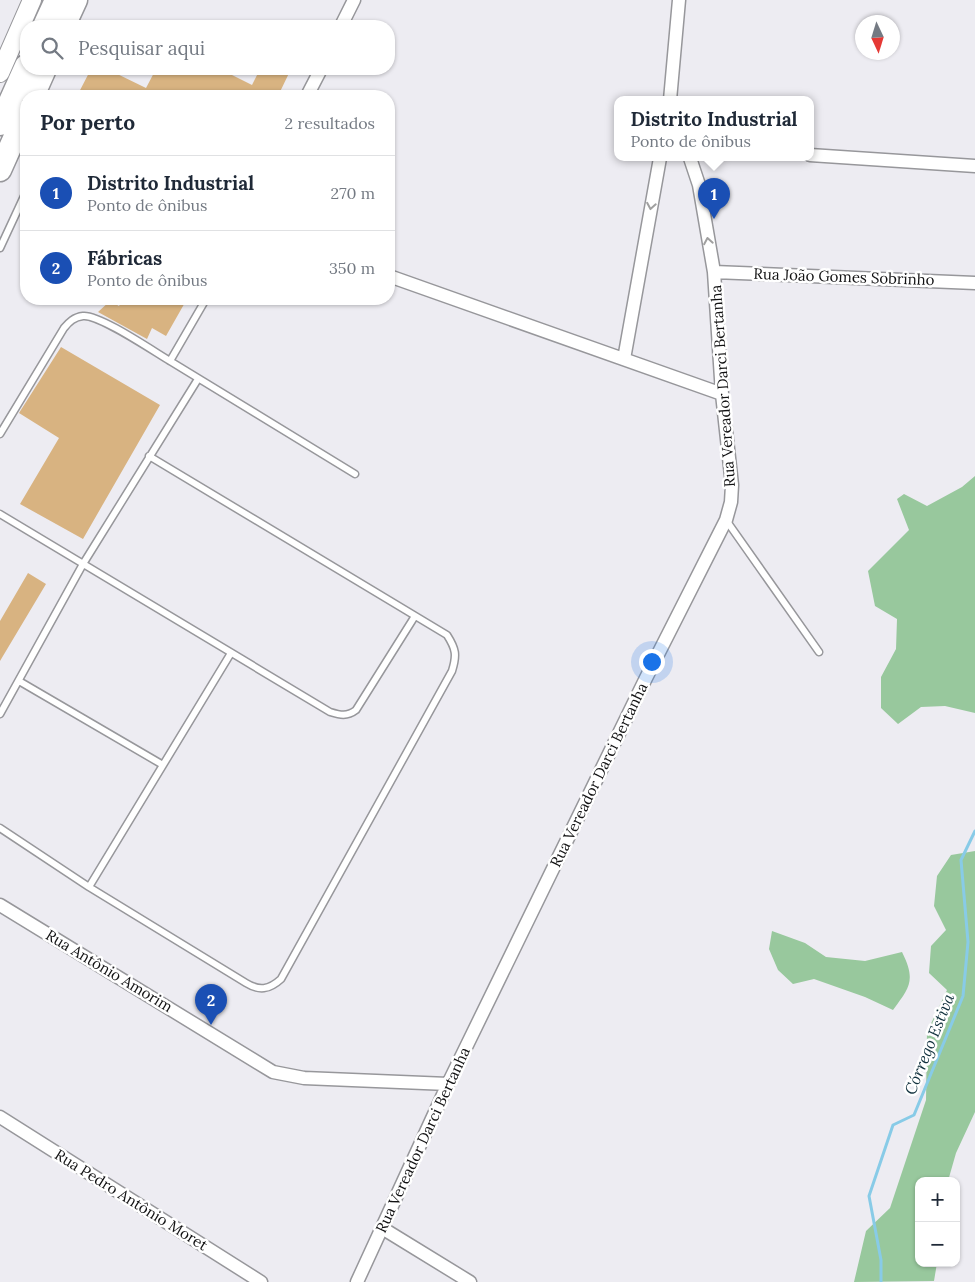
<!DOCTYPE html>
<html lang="pt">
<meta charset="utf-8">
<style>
body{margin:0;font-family:Lora,serif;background:#f2f2f3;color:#1f2937}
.controls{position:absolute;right:15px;bottom:15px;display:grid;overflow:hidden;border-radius:10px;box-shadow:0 1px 4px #0004}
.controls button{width:45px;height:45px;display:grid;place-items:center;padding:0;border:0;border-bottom:1px solid #e0e1e3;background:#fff;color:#1f2937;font:25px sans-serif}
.compass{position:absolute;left:855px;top:15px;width:45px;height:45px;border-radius:50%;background:#fff;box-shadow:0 1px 4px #0004;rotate:176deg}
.you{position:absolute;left:651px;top:661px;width:18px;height:18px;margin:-12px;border:4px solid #fff;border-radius:50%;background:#1a73e8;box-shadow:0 0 0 8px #1a73e833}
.badge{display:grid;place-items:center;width:32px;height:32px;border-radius:50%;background:#6b602d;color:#fff;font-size:16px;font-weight:700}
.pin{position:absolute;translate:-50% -41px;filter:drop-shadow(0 1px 2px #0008)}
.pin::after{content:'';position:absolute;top:26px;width:18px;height:15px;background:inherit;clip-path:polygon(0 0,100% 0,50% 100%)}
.popup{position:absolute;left:614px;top:96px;width:200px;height:65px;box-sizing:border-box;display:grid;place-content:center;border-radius:10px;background:#fff;filter:drop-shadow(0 1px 4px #0005);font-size:16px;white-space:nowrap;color:#747a83}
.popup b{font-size:19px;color:#1f2937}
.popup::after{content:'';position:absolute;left:50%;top:100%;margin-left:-10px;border:10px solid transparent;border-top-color:#fff}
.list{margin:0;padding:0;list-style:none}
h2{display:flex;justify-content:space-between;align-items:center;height:65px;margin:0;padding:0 20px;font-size:21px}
h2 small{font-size:16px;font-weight:400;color:#747a83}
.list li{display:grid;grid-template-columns:32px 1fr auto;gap:15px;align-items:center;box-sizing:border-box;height:75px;padding:0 20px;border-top:1px solid #e0e1e3}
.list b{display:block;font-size:19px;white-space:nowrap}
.list p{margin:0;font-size:16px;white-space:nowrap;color:#747a83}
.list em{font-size:16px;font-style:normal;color:#747a83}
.icon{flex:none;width:28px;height:28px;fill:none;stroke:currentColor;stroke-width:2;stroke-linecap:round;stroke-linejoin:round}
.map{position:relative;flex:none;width:975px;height:1282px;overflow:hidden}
.search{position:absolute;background:#fff;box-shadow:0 1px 4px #0004;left:20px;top:20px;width:375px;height:55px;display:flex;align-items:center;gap:12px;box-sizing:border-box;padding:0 18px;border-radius:20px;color:#747a83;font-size:19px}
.panel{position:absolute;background:#fff;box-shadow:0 1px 4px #0004;left:20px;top:90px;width:375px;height:215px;border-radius:20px}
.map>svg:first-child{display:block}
.forest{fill:#98c89d}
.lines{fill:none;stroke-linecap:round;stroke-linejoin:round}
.stream{stroke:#88cbe7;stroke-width:3}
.building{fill:#d8b381}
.lane-casing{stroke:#97979b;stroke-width:9}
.street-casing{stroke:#97979b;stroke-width:15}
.secondary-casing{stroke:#97979b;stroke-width:20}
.highway-casing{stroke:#97979b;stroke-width:25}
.lane{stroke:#fff;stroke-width:6}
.street{stroke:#fff;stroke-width:12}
.secondary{stroke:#fff;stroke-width:18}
.highway{stroke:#fff;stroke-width:22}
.oneway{stroke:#a0a0a0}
.labels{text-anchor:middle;stroke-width:5;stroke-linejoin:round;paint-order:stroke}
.street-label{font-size:15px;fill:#111112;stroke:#fff}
.water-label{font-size:16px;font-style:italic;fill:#12323e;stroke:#fff}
</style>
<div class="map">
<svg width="975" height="1282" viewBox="0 0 975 1282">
<rect width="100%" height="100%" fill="#edecf2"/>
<!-- forest -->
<path class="forest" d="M975,476V713L945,706L921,707L898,724L881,708V677L896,649L897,619L875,606L868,571L909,530L897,499L904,494L927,506L962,487Z
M975,851V1112L956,1153L948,1181H919V1263H937L934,1281L854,1282L866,1231L890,1208L926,1100L927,1032L947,990L929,973L931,946L946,930L934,906L937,876L951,855Z
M772,931L805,943L826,957L865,961L902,952C916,980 910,987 893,1010L865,997L814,979L793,984L778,970L769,949Z"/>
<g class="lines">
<!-- stream -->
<path class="stream" d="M881,1282V1260L869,1196L893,1125L914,1115L963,996L968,942L961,860L975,831"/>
</g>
<!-- building -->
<path class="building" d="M91,69H107L146,88L156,69H220L252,85L260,69H291L278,96H77Z
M123,299H187L166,336L152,328L147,339L98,312L110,301L119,306Z
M61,347L160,405L83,539L20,504L59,438L19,413Z
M28,573L46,584L0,661V621Z"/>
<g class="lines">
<defs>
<path id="lane" d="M0,248L26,192
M206,299L170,361L355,474
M0,434L64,328C69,322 74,317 83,316C99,314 153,351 170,361
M0,514L330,712C340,715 347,717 356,710L415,616
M726,520L819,652
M19,681L163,765
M0,714L83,564L198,379
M0,828L89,887L246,983C259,991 269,990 281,979L452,671C457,655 456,649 447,635L149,456
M89,887L231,653"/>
<path id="street" d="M341,26L354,0
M307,96L321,69
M670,100L679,0
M810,155L975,166
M714,272L975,283
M389,276L722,394
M624,359L660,158
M0,905L273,1072L304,1078L448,1084
M0,1117L261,1282
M382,1228L470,1282
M357,1282L448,1084L646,678L726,520L731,502L732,485L722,394L714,272L699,185L690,158"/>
<path id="secondary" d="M0,73L32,0"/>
<path id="highway" d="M44,26L56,0
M64,26L76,0
M33,96L45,69
M0,124L26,66
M0,170L26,112"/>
</defs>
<!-- lane casing -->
<use href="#lane" class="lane-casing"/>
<!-- street casing -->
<use href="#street" class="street-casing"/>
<!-- secondary casing -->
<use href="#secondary" class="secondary-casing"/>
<!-- highway casing -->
<use href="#highway" class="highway-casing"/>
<!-- lane -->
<use href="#lane" class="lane"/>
<!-- street -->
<use href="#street" class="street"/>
<!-- secondary -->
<use href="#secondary" class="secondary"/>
<!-- highway -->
<use href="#highway" class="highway"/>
</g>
<!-- one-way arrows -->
<defs><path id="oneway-chevron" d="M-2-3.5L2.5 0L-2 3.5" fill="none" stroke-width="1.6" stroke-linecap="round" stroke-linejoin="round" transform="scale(1.25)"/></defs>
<g class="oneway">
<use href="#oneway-chevron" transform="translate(651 206) rotate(100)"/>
<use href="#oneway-chevron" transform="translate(708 241) rotate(-100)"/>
</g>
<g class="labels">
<!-- street labels -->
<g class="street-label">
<text transform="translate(844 277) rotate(2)" y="5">Rua João Gomes Sobrinho</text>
<text transform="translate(723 386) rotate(-94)" y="5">Rua Vereador Darci Bertanha</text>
<text transform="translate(599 775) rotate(-64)" y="5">Rua Vereador Darci Bertanha</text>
<text transform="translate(109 971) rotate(31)" y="5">Rua Antônio Amorim</text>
<text transform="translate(423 1140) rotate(-65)" y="5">Rua Vereador Darci Bertanha</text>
<text transform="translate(131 1200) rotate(32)" y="5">Rua Pedro Antônio Moret</text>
</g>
<!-- water labels -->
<g class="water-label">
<text transform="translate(929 1044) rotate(-68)" y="6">Córrego Estiva</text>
</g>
</g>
</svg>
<div class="controls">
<button>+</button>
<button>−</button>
</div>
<svg class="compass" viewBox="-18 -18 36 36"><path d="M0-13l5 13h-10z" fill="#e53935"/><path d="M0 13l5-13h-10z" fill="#747a83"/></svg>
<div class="you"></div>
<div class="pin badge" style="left:714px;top:219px;background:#1a4fb4">1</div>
<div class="popup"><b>Distrito Industrial</b>Ponto de ônibus</div>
<div class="pin badge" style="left:211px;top:1025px;background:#1a4fb4">2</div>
<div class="search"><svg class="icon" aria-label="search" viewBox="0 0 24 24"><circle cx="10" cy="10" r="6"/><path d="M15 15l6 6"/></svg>Pesquisar aqui</div>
<section class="panel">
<h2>Por perto<small>2 resultados</small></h2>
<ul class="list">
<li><span class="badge" style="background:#1a4fb4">1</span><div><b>Distrito Industrial</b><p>Ponto de ônibus</p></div><em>270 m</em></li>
<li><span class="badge" style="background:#1a4fb4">2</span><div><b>Fábricas</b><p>Ponto de ônibus</p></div><em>350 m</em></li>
</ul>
</section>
</div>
